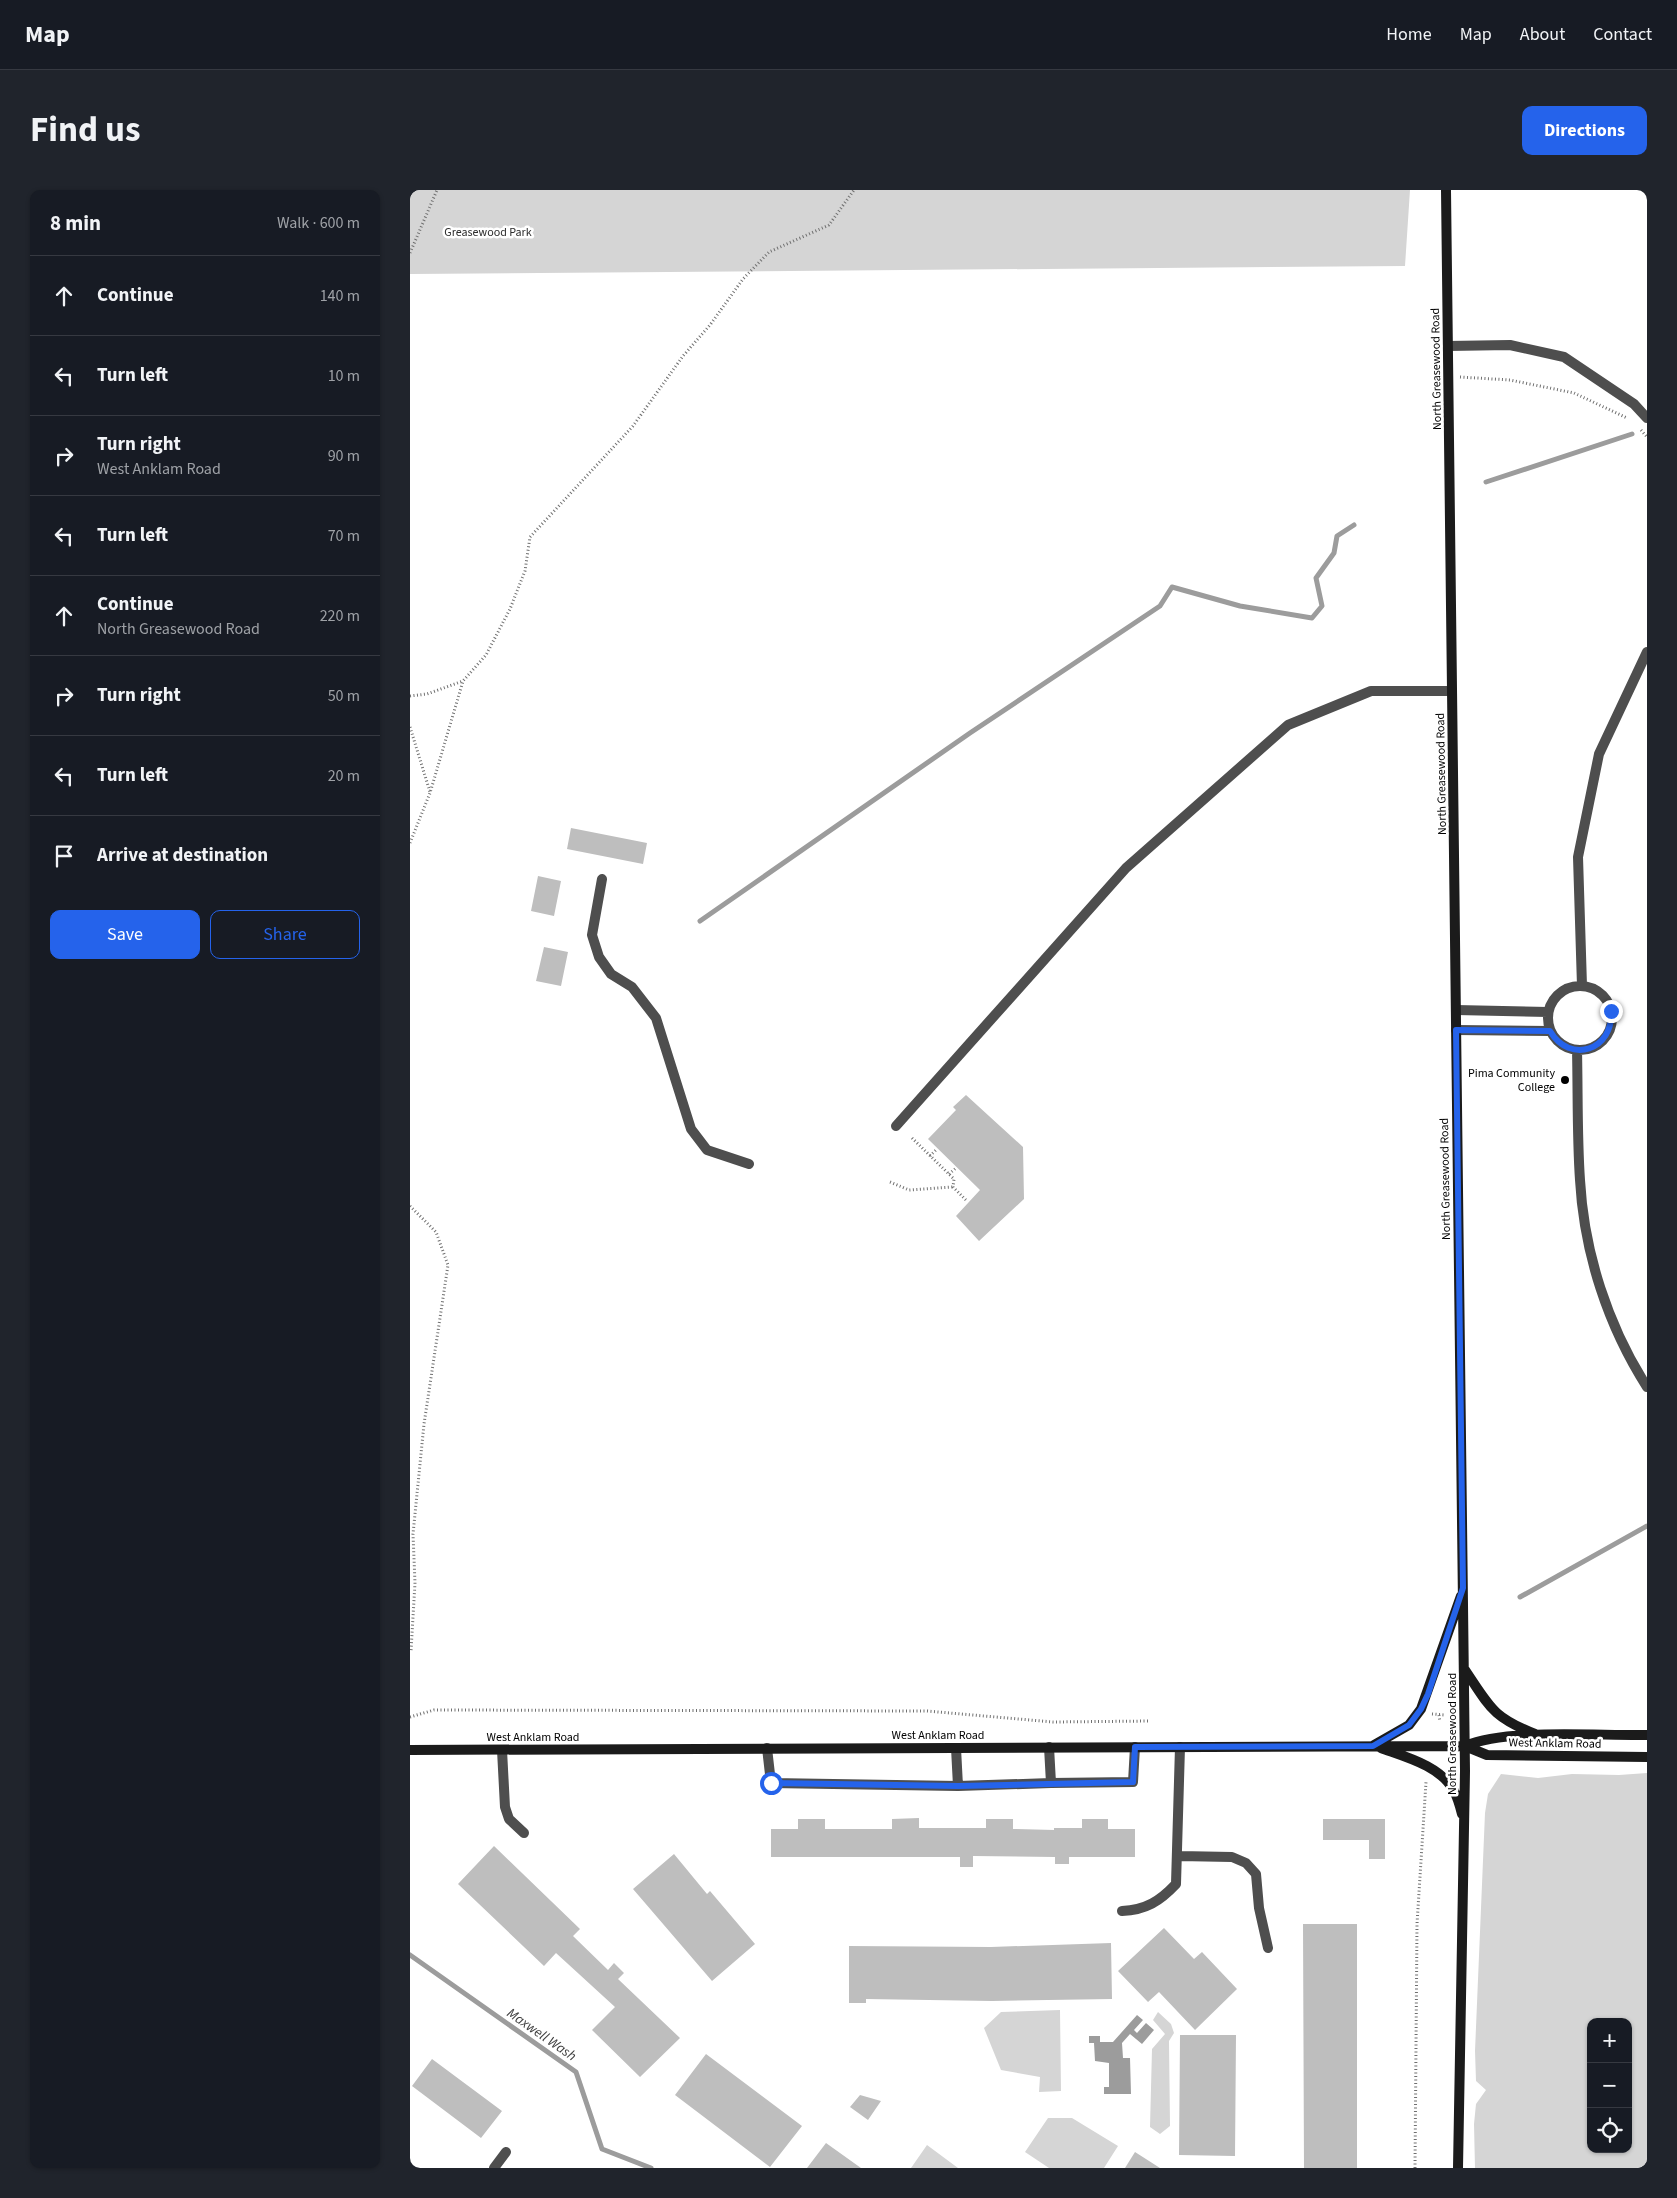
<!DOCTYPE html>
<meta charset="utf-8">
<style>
body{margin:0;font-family:"Source Sans 3",sans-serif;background:#20242c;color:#f1f3f6}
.controls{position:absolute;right:15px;bottom:15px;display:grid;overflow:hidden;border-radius:10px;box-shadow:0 1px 4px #0004}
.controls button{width:45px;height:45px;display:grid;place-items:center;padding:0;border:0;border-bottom:1px solid #363941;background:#171b24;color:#f1f3f6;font:25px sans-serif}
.stop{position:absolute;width:15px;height:15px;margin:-11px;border:4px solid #2563eb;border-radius:50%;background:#fff}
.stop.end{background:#2563eb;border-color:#fff;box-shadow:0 1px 5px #0008}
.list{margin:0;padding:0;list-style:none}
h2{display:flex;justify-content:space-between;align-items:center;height:65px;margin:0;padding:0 20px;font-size:21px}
h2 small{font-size:16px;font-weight:400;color:#9ea1a6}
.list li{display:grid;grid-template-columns:32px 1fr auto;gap:15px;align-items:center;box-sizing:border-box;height:80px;padding:0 20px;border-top:1px solid #363941}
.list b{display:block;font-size:19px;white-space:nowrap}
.list p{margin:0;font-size:16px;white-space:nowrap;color:#9ea1a6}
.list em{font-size:16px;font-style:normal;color:#9ea1a6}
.actions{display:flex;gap:10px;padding:15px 20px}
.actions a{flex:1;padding:11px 0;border:1px solid #2563eb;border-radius:10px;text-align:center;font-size:18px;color:#2563eb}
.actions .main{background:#2563eb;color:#fff}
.icon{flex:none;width:28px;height:28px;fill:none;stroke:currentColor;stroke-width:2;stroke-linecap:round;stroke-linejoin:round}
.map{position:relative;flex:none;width:1237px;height:1978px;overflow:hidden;border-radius:10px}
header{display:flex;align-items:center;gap:30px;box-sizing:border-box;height:70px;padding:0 25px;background:#171b24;border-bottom:1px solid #363941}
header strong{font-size:24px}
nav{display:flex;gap:28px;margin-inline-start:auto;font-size:18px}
.intro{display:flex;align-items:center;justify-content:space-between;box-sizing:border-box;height:120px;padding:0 30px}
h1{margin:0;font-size:35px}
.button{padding:12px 22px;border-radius:10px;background:#2563eb;color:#fff;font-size:18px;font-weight:700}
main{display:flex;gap:30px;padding:0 30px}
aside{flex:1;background:#171b24;border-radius:10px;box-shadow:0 1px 4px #0004}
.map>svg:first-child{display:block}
.green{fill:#d5d5d5;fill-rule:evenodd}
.water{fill:#9c9c9c}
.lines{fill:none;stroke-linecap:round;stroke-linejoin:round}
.stream{stroke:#9c9c9c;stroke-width:5}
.building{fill:#bebebe}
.path{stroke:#707070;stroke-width:3;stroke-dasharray:1 2.5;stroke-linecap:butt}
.lane{stroke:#4e4e4e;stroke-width:10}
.secondary{stroke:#1b1b1b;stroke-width:10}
.route{stroke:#2563eb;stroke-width:6}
.poi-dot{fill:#000;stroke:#fff;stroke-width:2}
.labels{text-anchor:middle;stroke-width:5;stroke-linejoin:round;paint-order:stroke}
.park-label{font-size:12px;fill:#2c2c2c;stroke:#fff}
.street-label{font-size:12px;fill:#000;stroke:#fff}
.poi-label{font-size:12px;fill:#000;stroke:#fff;text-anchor:end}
.water-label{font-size:14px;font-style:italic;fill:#3d3d3d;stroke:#fff}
</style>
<header>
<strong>Map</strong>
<nav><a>Home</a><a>Map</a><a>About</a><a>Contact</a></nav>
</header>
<div class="intro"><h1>Find us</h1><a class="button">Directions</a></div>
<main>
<aside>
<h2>8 min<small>Walk · 600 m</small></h2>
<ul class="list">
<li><svg class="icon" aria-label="ahead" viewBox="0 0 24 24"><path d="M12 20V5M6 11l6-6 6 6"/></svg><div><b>Continue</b></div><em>140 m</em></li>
<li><svg class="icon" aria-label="left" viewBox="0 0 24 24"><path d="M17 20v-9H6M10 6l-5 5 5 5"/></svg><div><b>Turn left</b></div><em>10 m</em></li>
<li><svg class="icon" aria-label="right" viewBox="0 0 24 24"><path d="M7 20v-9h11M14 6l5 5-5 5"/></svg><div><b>Turn right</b><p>West Anklam Road</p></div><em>90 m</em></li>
<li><svg class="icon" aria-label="left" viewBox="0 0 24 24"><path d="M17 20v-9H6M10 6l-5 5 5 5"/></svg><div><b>Turn left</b></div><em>70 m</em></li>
<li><svg class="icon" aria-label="ahead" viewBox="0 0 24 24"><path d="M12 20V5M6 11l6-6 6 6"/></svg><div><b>Continue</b><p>North Greasewood Road</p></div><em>220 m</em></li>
<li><svg class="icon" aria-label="right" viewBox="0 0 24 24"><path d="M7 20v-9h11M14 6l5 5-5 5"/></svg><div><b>Turn right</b></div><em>50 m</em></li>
<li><svg class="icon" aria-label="left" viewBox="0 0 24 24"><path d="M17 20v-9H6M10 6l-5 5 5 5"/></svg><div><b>Turn left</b></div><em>20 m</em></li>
<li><svg class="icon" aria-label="arrive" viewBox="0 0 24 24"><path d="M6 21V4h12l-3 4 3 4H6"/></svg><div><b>Arrive at destination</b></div></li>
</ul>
<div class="actions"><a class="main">Save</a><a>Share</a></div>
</aside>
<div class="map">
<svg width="1237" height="1978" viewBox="0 0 1237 1978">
<rect width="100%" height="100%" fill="#fff"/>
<!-- green -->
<path class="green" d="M0,0H1000L995,76L0,84Z
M1237,1583V1978H1065L1064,1934L1066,1914L1076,1900L1066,1891L1065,1861L1075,1623L1078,1604L1091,1584L1128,1588L1162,1584L1209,1585ZM1181,1832H1218V1959H1181Z
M650,1820L651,1901L629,1902L630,1887L591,1880L574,1838L591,1822Z
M748,1822L761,1834L764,1843L759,1851L760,1936L750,1944L740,1937L742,1859L755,1844L743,1830Z
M638,1928H662L708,1956L694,1978H639L615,1962Z
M517,1955L548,1978H501Z"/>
<!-- water -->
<path class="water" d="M727,1825L733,1830L724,1840L727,1843L736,1833L744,1840L732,1854L720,1844L712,1853L713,1868H720L721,1904H694V1897H699V1873L685,1871L684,1853H679V1846H690V1852H703Z"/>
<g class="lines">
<!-- stream -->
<path class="stream" d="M1076,292L1222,244
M290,731L560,543L750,416L762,397L830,416L902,428L912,416L906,388L924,363L927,346L944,335
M1110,1407L1237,1336
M0,1765L166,1882L192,1959L241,1978"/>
</g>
<!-- building -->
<path class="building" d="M161,638L237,653L233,674L157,659Z
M128,686L151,691L144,726L121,721Z
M134,757L158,762L151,796L126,791Z
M556,905L613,957L614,1009L569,1051L546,1026L570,1000L518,949L546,920L543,917Z
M509,1628V1638H576V1629H603V1639L644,1640V1638H672V1629H698V1639H725V1667H659V1674H645V1667L563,1666V1677H550V1667H361V1639H388V1629H415V1639H482V1629Z
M913,1629H975V1669H959V1650H913Z
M84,1656L170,1739L163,1746L198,1780L204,1773L214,1783L208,1789L270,1848L230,1887L182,1840L205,1817L146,1763L134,1776L48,1694Z
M264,1664L297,1704L300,1701L345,1754L302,1791L223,1699Z
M893,1734H947V1978H894Z
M754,1738L784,1769L792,1762L827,1799L785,1840L749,1802L738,1812L708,1781Z
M701,1753L702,1809L582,1811L456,1809V1813H439V1756L581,1757Z
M770,1845H826L825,1966L769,1965Z
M296,1864L392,1936L360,1977L265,1905Z
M22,1869L92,1921L71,1948L2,1896Z
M450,1905L471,1911L458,1930L440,1917Z
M416,1953L451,1978H397Z
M725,1962L750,1978H715Z"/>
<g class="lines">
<!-- path -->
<path class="path" d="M0,63L27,0
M1050,187L1100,190L1164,203L1217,228
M1231,240L1237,247
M0,506L17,504L53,491
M0,537L20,602
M0,653L20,603L53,491L76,465L100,419L115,381L120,347L223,236L273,166L300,135L333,89L359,62L419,35L444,0
M502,948L544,989L543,997L557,1011
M520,966L527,959
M539,984L546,978
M480,992L499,1000L543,997
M0,1016L26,1042L38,1075L14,1234L3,1344L5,1393L1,1461
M1022,1524L1035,1525
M1029,1525L1030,1532
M0,1527L24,1520L517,1521L643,1532L740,1531
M1005,1978L1007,1734L1016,1592"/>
<!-- lane -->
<path class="lane" d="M1038,156L1100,155L1154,167L1224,214L1237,228
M192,689L182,745L189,767L201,784L222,797L246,828L281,939L297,960L339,974
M1172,796L1168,667L1189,564L1237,462
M1138 828a32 32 0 1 1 64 0a32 32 0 1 1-64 0Z
M1046,820L1138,822
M1046,840L1140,841
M1167,860C1168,903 1167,947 1170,990C1174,1063 1198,1136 1237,1197
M486,936L716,678L878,535L961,501H1042
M357,1558L361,1593L548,1596L546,1558
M92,1560L95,1617L99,1629L114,1643
M641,1593L723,1592L725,1557
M548,1596L641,1593L639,1557
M769,1666L822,1667L836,1673L846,1684L849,1718L858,1758
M712,1721C736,1720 750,1711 766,1694L770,1557
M84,1978L96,1962"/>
<!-- secondary -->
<path class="secondary" d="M1036,0L1055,1581L1048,1978
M1055,1480C1080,1517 1082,1527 1125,1544
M964,1555L999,1535L1011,1519L1051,1406
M1055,1556L1077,1565L1237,1567
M971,1558C996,1567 1031,1576 1044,1601C1048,1608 1050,1616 1052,1624
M0,1560L1055,1556C1098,1538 1188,1546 1237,1545"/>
</g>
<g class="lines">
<!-- route -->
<path class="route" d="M361,1593L548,1596L723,1592L725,1557L963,1556L999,1535L1011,1519L1018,1504L1053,1398L1046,840L1140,841C1160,875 1204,860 1201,821"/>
</g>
<!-- markers -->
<circle class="poi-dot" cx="1155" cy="890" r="5"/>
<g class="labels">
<!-- park labels -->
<g class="park-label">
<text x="78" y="46">Greasewood Park</text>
</g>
<!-- street labels -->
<g class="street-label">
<text transform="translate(1026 179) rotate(-91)" y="4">North Greasewood Road</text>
<text transform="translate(1031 584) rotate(-91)" y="4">North Greasewood Road</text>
<text transform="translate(1035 989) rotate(-91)" y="4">North Greasewood Road</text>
<text transform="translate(1042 1544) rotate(-90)" y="4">North Greasewood Road</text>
<text x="528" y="1549">West Anklam Road</text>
<text x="123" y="1551">West Anklam Road</text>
<text transform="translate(1145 1553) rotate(1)" y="4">West Anklam Road</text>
</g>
<!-- poi labels -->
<g class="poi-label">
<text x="1145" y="887">Pima Community<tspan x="1145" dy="14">College</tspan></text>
</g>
<!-- water labels -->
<g class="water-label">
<text transform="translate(132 1844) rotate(35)" y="5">Maxwell Wash</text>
</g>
</g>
</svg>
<div class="controls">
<button>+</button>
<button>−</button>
<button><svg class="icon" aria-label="locate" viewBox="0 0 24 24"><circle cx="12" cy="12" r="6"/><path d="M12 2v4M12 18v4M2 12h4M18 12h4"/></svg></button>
</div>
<div class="stop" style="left:361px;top:1593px"></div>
<div class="stop end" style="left:1201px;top:821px"></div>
</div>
</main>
